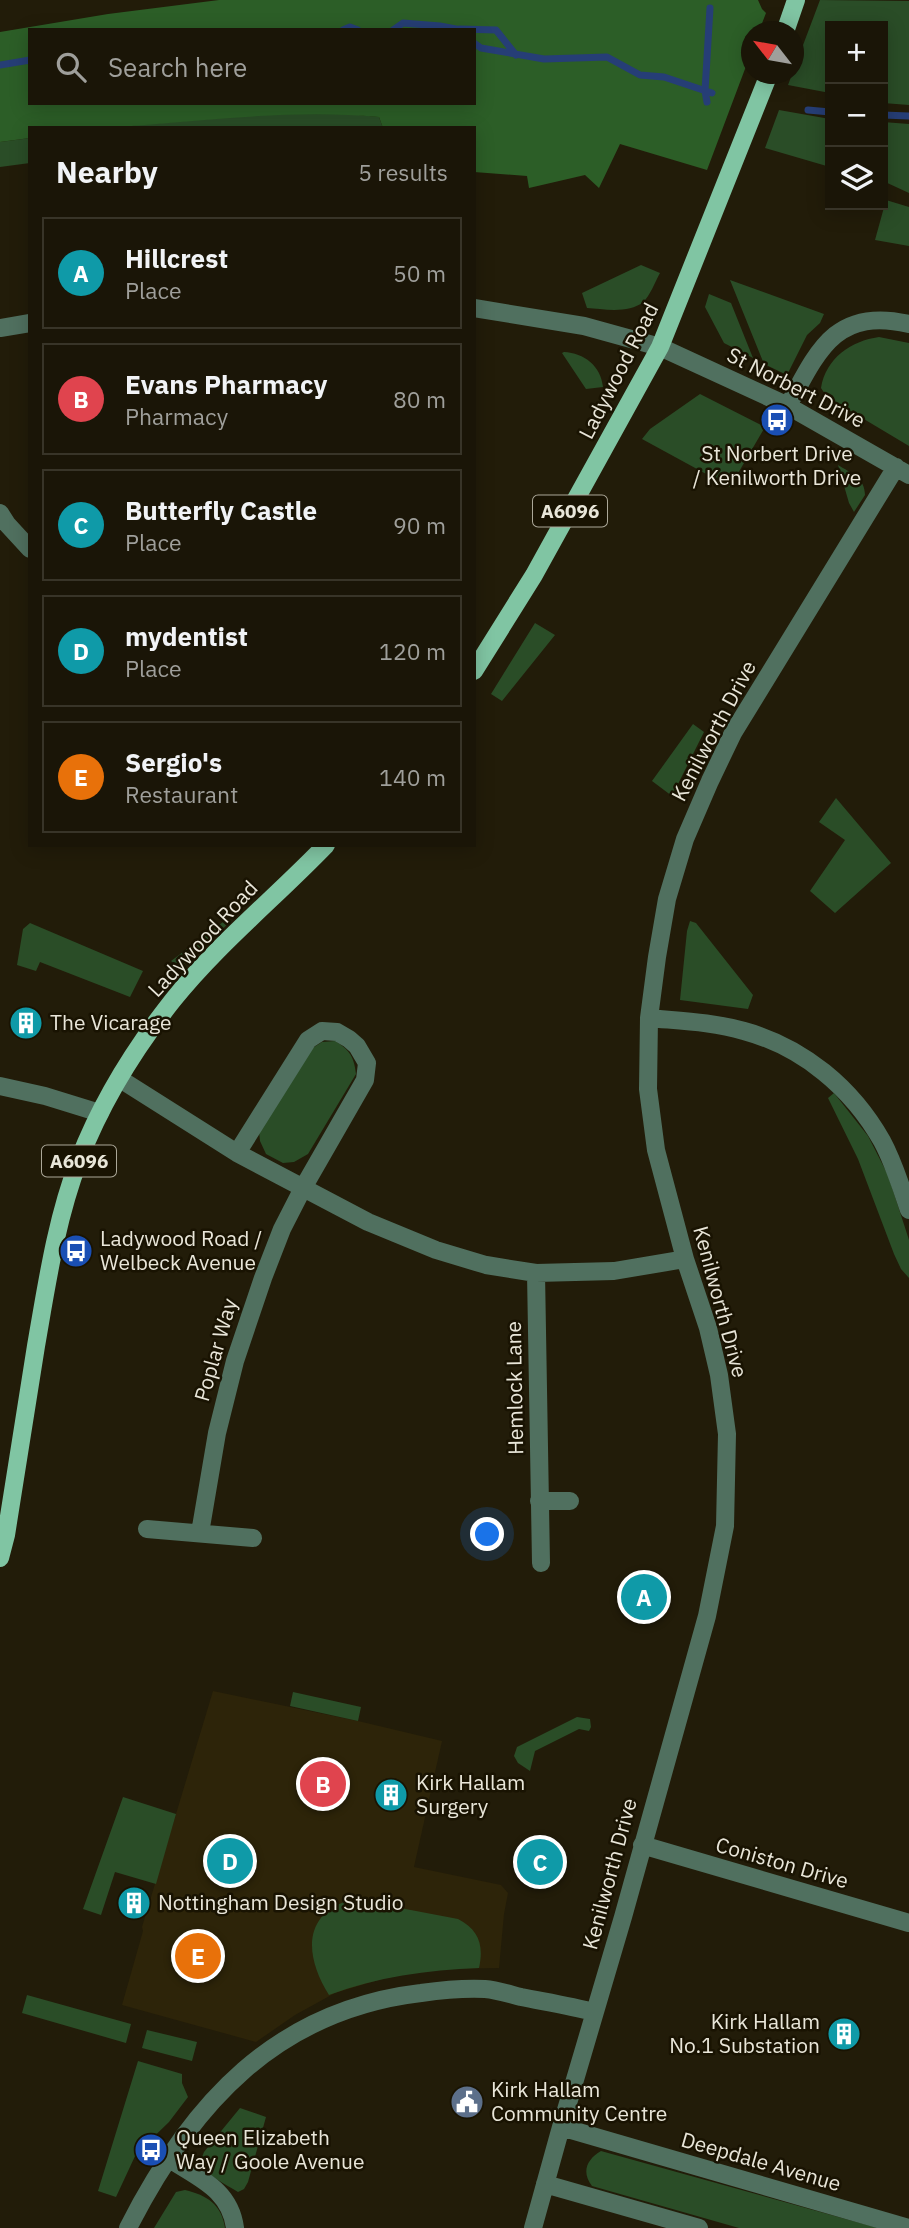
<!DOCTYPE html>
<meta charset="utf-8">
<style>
body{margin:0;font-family:"IBM Plex Sans",sans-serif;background:#231e11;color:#f1f3f6}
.controls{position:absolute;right:21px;top:21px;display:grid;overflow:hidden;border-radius:0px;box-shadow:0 4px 18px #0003}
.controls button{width:63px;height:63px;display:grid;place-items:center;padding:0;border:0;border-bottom:2px solid #383428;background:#1a1507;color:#f1f3f6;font:35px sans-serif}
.compass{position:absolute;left:741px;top:21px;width:63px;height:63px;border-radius:50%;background:#1a1507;box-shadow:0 4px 18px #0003;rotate:301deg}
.you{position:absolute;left:488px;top:1535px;width:24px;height:24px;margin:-18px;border:5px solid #fff;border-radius:50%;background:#1a73e8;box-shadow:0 0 0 10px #1a73e833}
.badge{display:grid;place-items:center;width:46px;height:46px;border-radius:50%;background:#0f766e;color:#fff;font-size:23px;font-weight:700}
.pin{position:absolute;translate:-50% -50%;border:4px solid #fff;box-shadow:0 2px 7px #0006}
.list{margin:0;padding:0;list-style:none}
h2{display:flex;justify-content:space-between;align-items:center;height:91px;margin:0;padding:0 28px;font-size:30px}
h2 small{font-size:23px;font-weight:400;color:#9f9f9b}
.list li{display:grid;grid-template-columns:46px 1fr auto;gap:21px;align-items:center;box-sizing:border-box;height:112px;margin:0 14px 14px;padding:0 14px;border:2px solid #383428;border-radius:0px}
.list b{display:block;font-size:26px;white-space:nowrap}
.list p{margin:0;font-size:23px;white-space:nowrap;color:#9f9f9b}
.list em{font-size:23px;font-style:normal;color:#9f9f9b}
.icon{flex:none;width:38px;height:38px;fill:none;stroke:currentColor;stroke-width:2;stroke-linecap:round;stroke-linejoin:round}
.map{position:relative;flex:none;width:909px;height:2228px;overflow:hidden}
.search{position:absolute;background:#1a1507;box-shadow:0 4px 18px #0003;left:28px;top:28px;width:448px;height:77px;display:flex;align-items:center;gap:18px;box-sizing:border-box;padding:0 24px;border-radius:0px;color:#9f9f9b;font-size:26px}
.panel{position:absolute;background:#1a1507;box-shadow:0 4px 18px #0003;left:28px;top:126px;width:448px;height:721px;border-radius:0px}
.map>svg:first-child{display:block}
.built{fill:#2d2409}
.green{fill:#2a4d27}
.forest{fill:#2c5e27;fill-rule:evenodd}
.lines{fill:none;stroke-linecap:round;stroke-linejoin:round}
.stream{stroke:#263e76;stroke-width:7}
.minor{stroke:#50705f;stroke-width:18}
.major{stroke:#80c5a3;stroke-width:18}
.labels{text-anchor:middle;stroke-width:5;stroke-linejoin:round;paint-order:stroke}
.shield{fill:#191302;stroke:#aba798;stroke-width:2}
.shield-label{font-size:19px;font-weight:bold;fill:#e9e6d9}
.street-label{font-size:21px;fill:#e9e6d9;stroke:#191302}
.poi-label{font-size:21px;fill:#e9e6d9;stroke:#191302;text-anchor:start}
</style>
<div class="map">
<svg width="909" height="2228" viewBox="0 0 909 2228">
<rect width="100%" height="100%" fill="#221c09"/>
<!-- built -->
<path class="built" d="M213,1691L358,1721L442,1741L414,1867L501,1885L508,1893L504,1914L499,1968L436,1969L418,1972L382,1979L335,1993L295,2015L256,2042L122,2005L143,1931L142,1927Z"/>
<!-- green -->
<path class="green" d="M820,0L909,1V105L883,103V26H830V93L788,85Z
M779,110L830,119V167L765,148Z
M338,113L379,117L383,128H101L269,114Z
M883,122L909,124V193L883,181Z
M30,138V163L0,167V142Z
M886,200L909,207V246L875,240Z
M641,265L660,273C655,282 650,296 643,302C629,314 603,309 587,308L582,293Z
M730,280L824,314L820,323L807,335L787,375L764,364Z
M709,294L731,303L753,358L724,343L705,307Z
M879,337L909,343V446L827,397L821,388C826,358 851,341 879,337Z
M564,352C584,353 601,366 603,387L586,389L562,353Z
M700,394L765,427L730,487L642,439L650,429Z
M838,465C851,473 865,478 865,495L854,512L849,503Z
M535,623L555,635L502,701L491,694Z
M693,724L704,732L672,796L652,781Z
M836,798L891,863L835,913L810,891L845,840L819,822Z
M227,919L230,922L180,968L171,961Z
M690,921L696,923L753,995L748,1009L680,1000L687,931Z
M30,923L143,971L130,997L40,962L36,971L17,965L23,929Z
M335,1041C350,1050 354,1057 356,1074L308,1154L294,1162L283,1163L266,1154L260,1141L259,1131L311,1049L322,1042Z
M834,1093L868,1136L888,1175L909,1240V1278L901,1269L894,1254L858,1159L828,1098Z
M293,1692L361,1707L358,1721L290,1706Z
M577,1717L590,1719L591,1727L589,1731L579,1729L535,1751L530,1771L518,1763L514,1756L517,1747Z
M123,1797L176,1814L156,1884L115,1872L101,1915L83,1909Z
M353,1899L458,1919C479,1930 484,1945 479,1968C427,1970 377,1977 329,1995C305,1957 301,1913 353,1899Z
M27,1995L131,2024L126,2043L22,2013Z
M147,2030L197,2042L192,2061L142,2048Z
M138,2061L182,2074V2083L188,2097L169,2122L136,2154L116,2197L98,2191Z
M240,2108L266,2117L248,2182L244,2189L238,2192C224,2183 208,2177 200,2162L204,2152Z
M601,2151L878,2228H739L592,2186C581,2172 587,2159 601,2151Z
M185,2190C207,2195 222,2205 225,2228H154L176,2192Z"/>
<!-- forest -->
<path class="forest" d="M219,0H758L762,9L766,13L759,31L752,32L751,53L707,170L620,144L599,188L585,175L529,188L527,176L474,172V128H383L379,117C285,108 193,123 100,128C77,129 53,128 30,128V138L0,142V32L108,14ZM30,30H474V103H30Z"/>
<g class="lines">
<!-- stream -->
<path class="stream" d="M460,29L496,30L516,55
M343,30L350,27L358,30
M393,30L403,23L440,26L461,30
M474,43L481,48L544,59L607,57L640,75L664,77L712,93
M0,65L30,60
M707,102L705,91L710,8
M808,110L830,112
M883,115L909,116"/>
<!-- minor -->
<path class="minor" d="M474,308L584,326L660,347L788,406L909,475
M0,328L30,323
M788,406C818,350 836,307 909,324
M0,513L7,524L30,549
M649,1018C681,1021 713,1022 744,1031C803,1047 852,1088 882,1141C894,1163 901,1187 909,1210
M120,1079L237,1153L368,1222L436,1250L486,1265L536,1273L614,1271L685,1259
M0,1086L45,1096L100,1113
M536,1273L541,1563
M539,1501H570
M147,1529L253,1538
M200,1533L217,1433L235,1361L263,1278L282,1229L303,1188L365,1080L367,1063L357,1046L349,1039L337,1032L322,1031L308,1040L237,1153
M642,1845L909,1923
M561,2127L909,2228
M168,2158C198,2178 230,2189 235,2228
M545,2184L699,2228
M128,2228C191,2104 276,2010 421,1993C442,1990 464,1988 485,1989C497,1990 509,1994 521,1997C546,2002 570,2006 594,2012
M533,2228L561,2127L623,1917L707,1616L725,1526L727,1434L719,1375L708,1328L685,1259L656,1150L648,1089L649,1018L657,957L667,899L685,839L710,781L733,733L896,467"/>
<!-- major -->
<path class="major" d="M785,32L796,0
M474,671L534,575L660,347L769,74
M0,1558L6,1535C16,1472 26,1409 36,1346C47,1283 56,1220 79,1160C101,1103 135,1048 173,1000C218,944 276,897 326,845"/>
</g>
<!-- icons -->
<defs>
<symbol id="bus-disc" viewBox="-11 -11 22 22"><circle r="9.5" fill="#1a4fb4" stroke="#191302"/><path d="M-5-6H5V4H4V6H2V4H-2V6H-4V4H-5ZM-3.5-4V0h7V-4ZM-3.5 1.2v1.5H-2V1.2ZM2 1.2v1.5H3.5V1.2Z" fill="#fff"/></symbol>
<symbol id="building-disc" viewBox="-11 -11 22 22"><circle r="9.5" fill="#0f9aa8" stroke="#191302"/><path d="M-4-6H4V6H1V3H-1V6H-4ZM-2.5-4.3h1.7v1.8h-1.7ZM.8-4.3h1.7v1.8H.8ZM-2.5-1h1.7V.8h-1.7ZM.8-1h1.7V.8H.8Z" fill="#fff"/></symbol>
<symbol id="civic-disc" viewBox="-11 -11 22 22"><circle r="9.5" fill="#5c6f8a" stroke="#191302"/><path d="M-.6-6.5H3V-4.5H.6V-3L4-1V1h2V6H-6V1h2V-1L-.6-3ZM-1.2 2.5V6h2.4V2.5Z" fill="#fff"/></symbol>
</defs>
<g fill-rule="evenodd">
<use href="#bus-disc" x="758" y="401" width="38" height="38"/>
<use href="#building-disc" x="7" y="1004" width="38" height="38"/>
<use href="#bus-disc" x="57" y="1232" width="38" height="38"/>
<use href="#building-disc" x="372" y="1776" width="38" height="38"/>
<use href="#building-disc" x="115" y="1884" width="38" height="38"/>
<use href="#building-disc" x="825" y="2015" width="38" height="38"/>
<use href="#civic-disc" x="448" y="2083" width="38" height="38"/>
<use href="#bus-disc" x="132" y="2131" width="38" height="38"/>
</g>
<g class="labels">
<!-- shield labels -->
<g class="shield">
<rect x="533" y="495.5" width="74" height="31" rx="5"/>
<rect x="42" y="1145.5" width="74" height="31" rx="5"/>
</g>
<g class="shield-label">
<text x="570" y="518">A6096</text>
<text x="79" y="1168">A6096</text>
</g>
<!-- street labels -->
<g class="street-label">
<text transform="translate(619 371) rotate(-63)" y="7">Ladywood Road</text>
<text transform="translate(796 388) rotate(27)" y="7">St Norbert Drive</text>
<text transform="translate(714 731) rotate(-62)" y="7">Kenilworth Drive</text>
<text transform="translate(203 939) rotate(-47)" y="7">Ladywood Road</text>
<text transform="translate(720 1302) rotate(75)" y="7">Kenilworth Drive</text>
<text transform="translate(216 1350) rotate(-74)" y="7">Poplar Way</text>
<text transform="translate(515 1388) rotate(-91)" y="7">Hemlock Lane</text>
<text transform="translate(782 1863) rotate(16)" y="7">Coniston Drive</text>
<text transform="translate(610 1874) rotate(-75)" y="7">Kenilworth Drive</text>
<text transform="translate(761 2162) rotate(16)" y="7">Deepdale Avenue</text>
</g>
<!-- poi labels -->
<g class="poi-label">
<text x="777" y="461" text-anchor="middle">St Norbert Drive<tspan x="777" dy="24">/ Kenilworth Drive</tspan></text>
<text x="50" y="1030">The Vicarage</text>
<text x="100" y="1246">Ladywood Road /<tspan x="100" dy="24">Welbeck Avenue</tspan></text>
<text x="416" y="1790">Kirk Hallam<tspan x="416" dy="24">Surgery</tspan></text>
<text x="158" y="1910">Nottingham Design Studio</text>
<text x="820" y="2029" text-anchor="end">Kirk Hallam<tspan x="820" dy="24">No.1 Substation</tspan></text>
<text x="491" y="2097">Kirk Hallam<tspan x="491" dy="24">Community Centre</tspan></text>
<text x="176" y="2145">Queen Elizabeth<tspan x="176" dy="24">Way / Goole Avenue</tspan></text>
</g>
</g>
</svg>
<div class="controls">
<button>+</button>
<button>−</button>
<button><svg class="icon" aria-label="layers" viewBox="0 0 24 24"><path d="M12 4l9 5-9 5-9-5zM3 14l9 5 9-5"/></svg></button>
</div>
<svg class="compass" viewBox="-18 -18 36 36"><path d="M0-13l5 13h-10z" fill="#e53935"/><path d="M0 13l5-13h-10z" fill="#9f9f9b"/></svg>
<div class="you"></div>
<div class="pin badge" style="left:644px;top:1597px;background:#0f9aa8">A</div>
<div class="pin badge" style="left:323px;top:1784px;background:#e0444e">B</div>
<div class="pin badge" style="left:540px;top:1862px;background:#0f9aa8">C</div>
<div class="pin badge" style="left:230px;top:1861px;background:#0f9aa8">D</div>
<div class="pin badge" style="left:198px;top:1956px;background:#e8710a">E</div>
<div class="search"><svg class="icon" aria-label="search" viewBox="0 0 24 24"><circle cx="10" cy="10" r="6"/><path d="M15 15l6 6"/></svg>Search here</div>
<section class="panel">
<h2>Nearby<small>5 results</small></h2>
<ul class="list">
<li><span class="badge" style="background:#0f9aa8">A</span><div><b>Hillcrest</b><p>Place</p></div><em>50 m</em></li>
<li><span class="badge" style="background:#e0444e">B</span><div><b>Evans Pharmacy</b><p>Pharmacy</p></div><em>80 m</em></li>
<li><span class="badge" style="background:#0f9aa8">C</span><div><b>Butterfly Castle</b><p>Place</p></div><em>90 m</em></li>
<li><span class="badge" style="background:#0f9aa8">D</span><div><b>mydentist</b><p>Place</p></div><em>120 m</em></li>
<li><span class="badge" style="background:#e8710a">E</span><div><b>Sergio's</b><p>Restaurant</p></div><em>140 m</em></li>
</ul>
</section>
</div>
